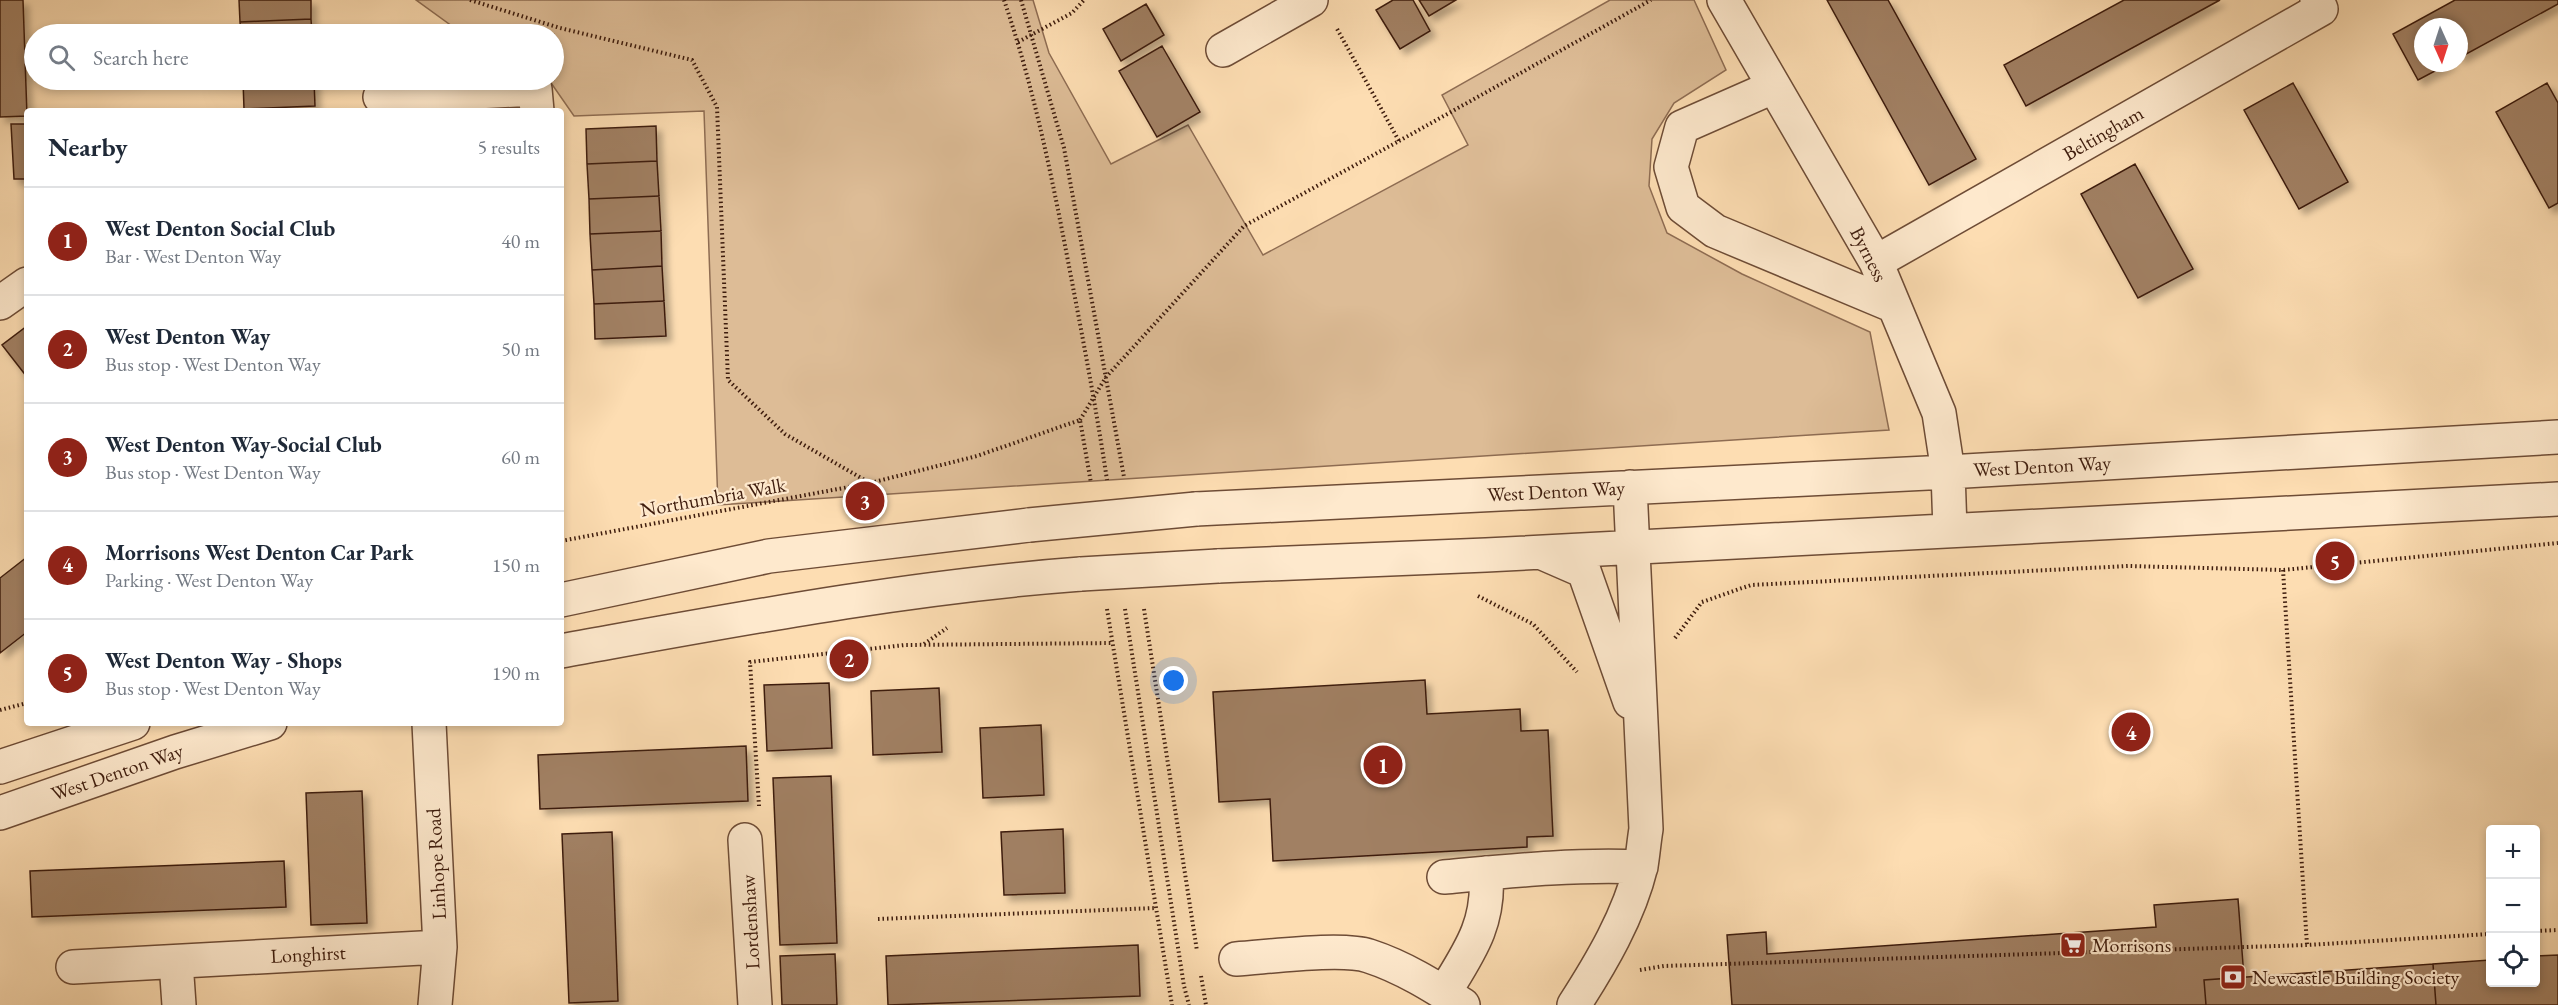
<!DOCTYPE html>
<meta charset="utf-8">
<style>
body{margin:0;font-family:"EB Garamond",serif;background:#f6f6f7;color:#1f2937}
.controls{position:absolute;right:18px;bottom:18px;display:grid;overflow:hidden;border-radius:6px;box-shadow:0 3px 9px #0003}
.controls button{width:54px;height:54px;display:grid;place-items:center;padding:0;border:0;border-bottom:2px solid #e0e1e3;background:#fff;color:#1f2937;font:30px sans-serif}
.compass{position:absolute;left:2414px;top:18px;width:54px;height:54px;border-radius:50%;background:#fff;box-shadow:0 3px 9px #0003;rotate:177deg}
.you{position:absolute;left:1174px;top:681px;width:21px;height:21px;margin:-15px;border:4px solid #fff;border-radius:50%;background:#1a73e8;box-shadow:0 0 0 9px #1a73e833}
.badge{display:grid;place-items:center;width:39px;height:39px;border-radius:50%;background:#8f2418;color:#fff;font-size:20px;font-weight:700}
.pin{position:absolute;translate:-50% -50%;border:3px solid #fff;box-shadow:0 2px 6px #0006}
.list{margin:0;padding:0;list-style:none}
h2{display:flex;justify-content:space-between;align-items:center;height:78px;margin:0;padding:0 24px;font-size:26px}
h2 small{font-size:20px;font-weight:400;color:#747a83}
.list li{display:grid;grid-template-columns:39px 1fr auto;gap:18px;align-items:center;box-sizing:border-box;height:108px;padding:0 24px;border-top:2px solid #e0e1e3}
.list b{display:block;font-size:22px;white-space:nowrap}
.list p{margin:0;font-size:20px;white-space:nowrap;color:#747a83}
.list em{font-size:20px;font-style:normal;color:#747a83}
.icon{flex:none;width:33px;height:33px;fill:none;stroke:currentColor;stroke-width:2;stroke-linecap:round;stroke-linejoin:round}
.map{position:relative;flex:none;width:2558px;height:1005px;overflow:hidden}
.search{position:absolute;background:#fff;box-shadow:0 3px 9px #0003;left:24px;top:24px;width:540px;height:66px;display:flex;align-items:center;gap:15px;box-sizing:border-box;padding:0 21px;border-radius:33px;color:#747a83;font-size:22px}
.panel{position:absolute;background:#fff;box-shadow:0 3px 9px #0003;left:24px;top:108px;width:540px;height:618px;border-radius:6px}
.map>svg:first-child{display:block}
.green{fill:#ddbc96;stroke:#8e6c52;stroke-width:1.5}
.building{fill:#a18063;stroke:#3e1c0d;stroke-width:1.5;filter:url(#shadow)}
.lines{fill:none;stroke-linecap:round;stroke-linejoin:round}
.minor-casing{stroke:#6e4c36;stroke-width:36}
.path{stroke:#3e1c0d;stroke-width:4;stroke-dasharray:1.5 3;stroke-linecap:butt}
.minor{stroke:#fee9cd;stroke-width:33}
.minor-bridge-casing{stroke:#6e4c36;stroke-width:36;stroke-linecap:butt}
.minor-bridge{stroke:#fee9cd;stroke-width:33}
.labels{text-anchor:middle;stroke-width:4.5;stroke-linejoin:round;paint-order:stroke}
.street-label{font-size:20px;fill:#3e1c0d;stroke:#fee9cd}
.poi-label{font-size:20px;fill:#3e1c0d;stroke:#fee9cd;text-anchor:start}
</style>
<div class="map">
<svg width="2558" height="1005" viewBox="0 0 2558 1005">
<defs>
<filter id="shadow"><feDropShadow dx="5.5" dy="5.5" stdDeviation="3" flood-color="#0004"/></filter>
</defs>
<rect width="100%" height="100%" fill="#fdddb2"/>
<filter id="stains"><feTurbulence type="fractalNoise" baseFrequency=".00333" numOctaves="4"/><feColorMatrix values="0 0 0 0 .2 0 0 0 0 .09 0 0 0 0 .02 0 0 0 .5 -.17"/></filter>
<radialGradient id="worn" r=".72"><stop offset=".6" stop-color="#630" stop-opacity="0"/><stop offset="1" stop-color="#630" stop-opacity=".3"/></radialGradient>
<!-- green -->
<path class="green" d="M416,0H1033L1049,53L1111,164L1188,125L1263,255L1468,145L1442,95L1610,0H1694L1726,70L1674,103L1652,139L1649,186L1667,233L1742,274L1870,332L1889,430L718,505L704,111L574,116L549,80H554V34H463Z"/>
<!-- building -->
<path class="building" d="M0,0H23L27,116L0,117Z
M239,0H311V19L240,22Z
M1393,0H1413L1430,31L1400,49L1376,10Z
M1419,0H1456L1429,16Z
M1827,0H1888L1976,159L1929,185Z
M2124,0H2220L2026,106L2004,65Z
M2455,0H2558V4L2459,58V27H2423V63H2450L2418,80L2393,34Z
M1146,4L1164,35L1121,61L1103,29Z
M311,19L312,34H241L240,22Z
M1162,46L1200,112L1157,137L1119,71Z
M243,80H314L315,106L244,109Z
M2293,83L2348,182L2299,209L2244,110Z
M2547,83L2558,103V203L2549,208L2496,112Z
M11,124H27V179H14Z
M656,126L657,161L587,164L586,129Z
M657,161L659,196L589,199L587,164Z
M2135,164L2193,269L2138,298L2081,194Z
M659,196L661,231L590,234L589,199Z
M661,231L662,266L592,270L590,234Z
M662,266L664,301L594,304L592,270Z
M664,301L666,336L595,339L594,304Z
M27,326V377L2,345Z
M27,557V632L0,653V578Z
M1425,680L1427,714L1520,709L1521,731L1548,730L1553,836L1527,837V847L1273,861L1270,799L1219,802L1213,692Z
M829,683L832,748L767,751L764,685Z
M939,688L942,752L873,755L871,691Z
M1041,725L1044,795L983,798L980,728Z
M746,746L748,801L540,809L538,755Z
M831,776L837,943L780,945L773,778Z
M362,791L367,923L311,925L306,793Z
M1063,829L1065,893L1004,895L1001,832Z
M612,832L618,1001L569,1003L562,834Z
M284,861L286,907L32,917L30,871Z
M2238,899L2244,977L2204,980L2206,1005H1732L1727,935L1766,932L1767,954L2156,927L2154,905Z
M1138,945L1140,996L888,1005L886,956Z
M835,954L837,1005H782L780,956Z
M2558,955V1005H2436L2433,964L2490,960V982H2536V956Z
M2433,964L2436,1005H2206L2204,980Z"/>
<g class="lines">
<defs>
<path id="minor" d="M1724,0L1876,262L1939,413L1948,472L1950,530
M1223,50L1311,0
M1773,87L1682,127L1671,167L1683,207L1715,231L1894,306
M380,97L535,89L537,111
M1876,262L2321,9L2317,0
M0,303L27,284
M1196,509L1948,472L2558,437
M1545,554L1584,571L1630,702
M1218,566L1486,555L2558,499
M561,600L769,556L1029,525
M561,651C734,620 906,587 1081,574
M429,723L440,947L435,1005
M0,767L133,723
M0,813L175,752L270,723
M745,840L755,1005
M1444,877C1509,871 1575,864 1641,867
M1236,959C1268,957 1342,947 1369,956C1403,967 1433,986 1463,1005
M176,962L179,1005
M73,967L440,947
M1444,993C1469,952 1490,924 1486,873
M1574,1005C1601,963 1629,916 1641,866C1643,854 1644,841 1646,829L1630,487"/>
</defs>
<!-- minor casing -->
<use href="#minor" class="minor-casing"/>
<!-- path -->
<path class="path" d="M470,0L560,28L692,60L717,107L728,380L785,434L870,483L977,456L1080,420L1091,483
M1004,0C1033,85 1051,172 1068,261C1082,334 1096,407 1107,480
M1021,0L1064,148L1124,477
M1018,42L1072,13L1084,0
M1399,141L1651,0
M1080,420L1106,377L1244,226L1399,141L1336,27
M561,541L870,483
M2283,570L2307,945
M1478,596L1533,624L1577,672
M1107,609L1172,1005
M1125,609L1184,986L1189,1005
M1144,609L1197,951
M1675,638L1702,602L1751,585L2128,566L2283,570L2558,543
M924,644L947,628
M0,710L27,703
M759,806L750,662L905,645L1113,643
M878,919L1156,908
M2536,931L2558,930
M1640,970L1664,966L2307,945L2490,934
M1201,976L1206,1005"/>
<!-- minor -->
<use href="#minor" class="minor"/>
<defs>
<path id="minor-bridge" d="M1029,525L1196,509
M1081,574L1218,566"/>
</defs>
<!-- minor-bridge casing -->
<use href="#minor-bridge" class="minor-bridge-casing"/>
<!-- minor-bridge -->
<use href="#minor-bridge" class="minor-bridge"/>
</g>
<!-- icons -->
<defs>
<symbol id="supermarket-square" viewBox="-11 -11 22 22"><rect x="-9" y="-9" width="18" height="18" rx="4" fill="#8f2418" stroke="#fee9cd"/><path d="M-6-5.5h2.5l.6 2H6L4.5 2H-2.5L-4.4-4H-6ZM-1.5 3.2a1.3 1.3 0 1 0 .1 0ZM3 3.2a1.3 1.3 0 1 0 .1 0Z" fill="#fff"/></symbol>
<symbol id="bank-square" viewBox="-11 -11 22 22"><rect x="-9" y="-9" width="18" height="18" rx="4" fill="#8f2418" stroke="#fee9cd"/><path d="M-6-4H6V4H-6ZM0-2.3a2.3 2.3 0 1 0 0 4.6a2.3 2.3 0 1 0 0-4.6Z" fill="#fff"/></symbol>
</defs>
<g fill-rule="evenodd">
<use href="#supermarket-square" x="2058" y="930" width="30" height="30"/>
<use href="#bank-square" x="2218" y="962" width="30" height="30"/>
</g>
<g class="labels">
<!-- street labels -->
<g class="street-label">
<text transform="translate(2103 133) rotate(-30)" y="7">Beltingham</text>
<text transform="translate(1869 254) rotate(63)" y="7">Byrness</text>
<text transform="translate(2042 466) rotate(-3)" y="7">West Denton Way</text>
<text transform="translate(1556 491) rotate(-3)" y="7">West Denton Way</text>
<text transform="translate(713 497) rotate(-10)" y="7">Northumbria Walk</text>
<text transform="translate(117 772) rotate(-19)" y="7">West Denton Way</text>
<text transform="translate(436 864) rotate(-93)" y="7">Linhope Road</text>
<text transform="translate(750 922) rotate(-93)" y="7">Lordenshaw</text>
<text transform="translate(308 954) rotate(-3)" y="7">Longhirst</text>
</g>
<!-- poi labels -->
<g class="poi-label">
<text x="2092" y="952">Morrisons</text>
<text x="2252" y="984">Newcastle Building Society</text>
</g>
</g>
<rect width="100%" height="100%" filter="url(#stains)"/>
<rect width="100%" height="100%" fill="url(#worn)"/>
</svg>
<div class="controls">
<button>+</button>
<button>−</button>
<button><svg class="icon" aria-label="locate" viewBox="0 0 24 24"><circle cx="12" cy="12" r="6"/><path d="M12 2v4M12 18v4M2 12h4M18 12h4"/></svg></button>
</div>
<svg class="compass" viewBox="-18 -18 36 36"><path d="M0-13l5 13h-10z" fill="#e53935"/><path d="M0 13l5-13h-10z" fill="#747a83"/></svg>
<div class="you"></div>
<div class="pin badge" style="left:1383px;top:765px">1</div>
<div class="pin badge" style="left:849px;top:659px">2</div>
<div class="pin badge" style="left:865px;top:501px">3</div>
<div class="pin badge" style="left:2131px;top:732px">4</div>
<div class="pin badge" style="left:2335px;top:561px">5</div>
<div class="search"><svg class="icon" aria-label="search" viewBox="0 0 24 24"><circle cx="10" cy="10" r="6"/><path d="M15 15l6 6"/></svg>Search here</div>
<section class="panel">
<h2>Nearby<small>5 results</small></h2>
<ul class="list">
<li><span class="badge">1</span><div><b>West Denton Social Club</b><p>Bar · West Denton Way</p></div><em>40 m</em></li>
<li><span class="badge">2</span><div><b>West Denton Way</b><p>Bus stop · West Denton Way</p></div><em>50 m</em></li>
<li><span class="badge">3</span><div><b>West Denton Way-Social Club</b><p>Bus stop · West Denton Way</p></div><em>60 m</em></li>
<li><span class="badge">4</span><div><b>Morrisons West Denton Car Park</b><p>Parking · West Denton Way</p></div><em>150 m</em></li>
<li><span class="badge">5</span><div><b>West Denton Way - Shops</b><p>Bus stop · West Denton Way</p></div><em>190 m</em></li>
</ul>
</section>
</div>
